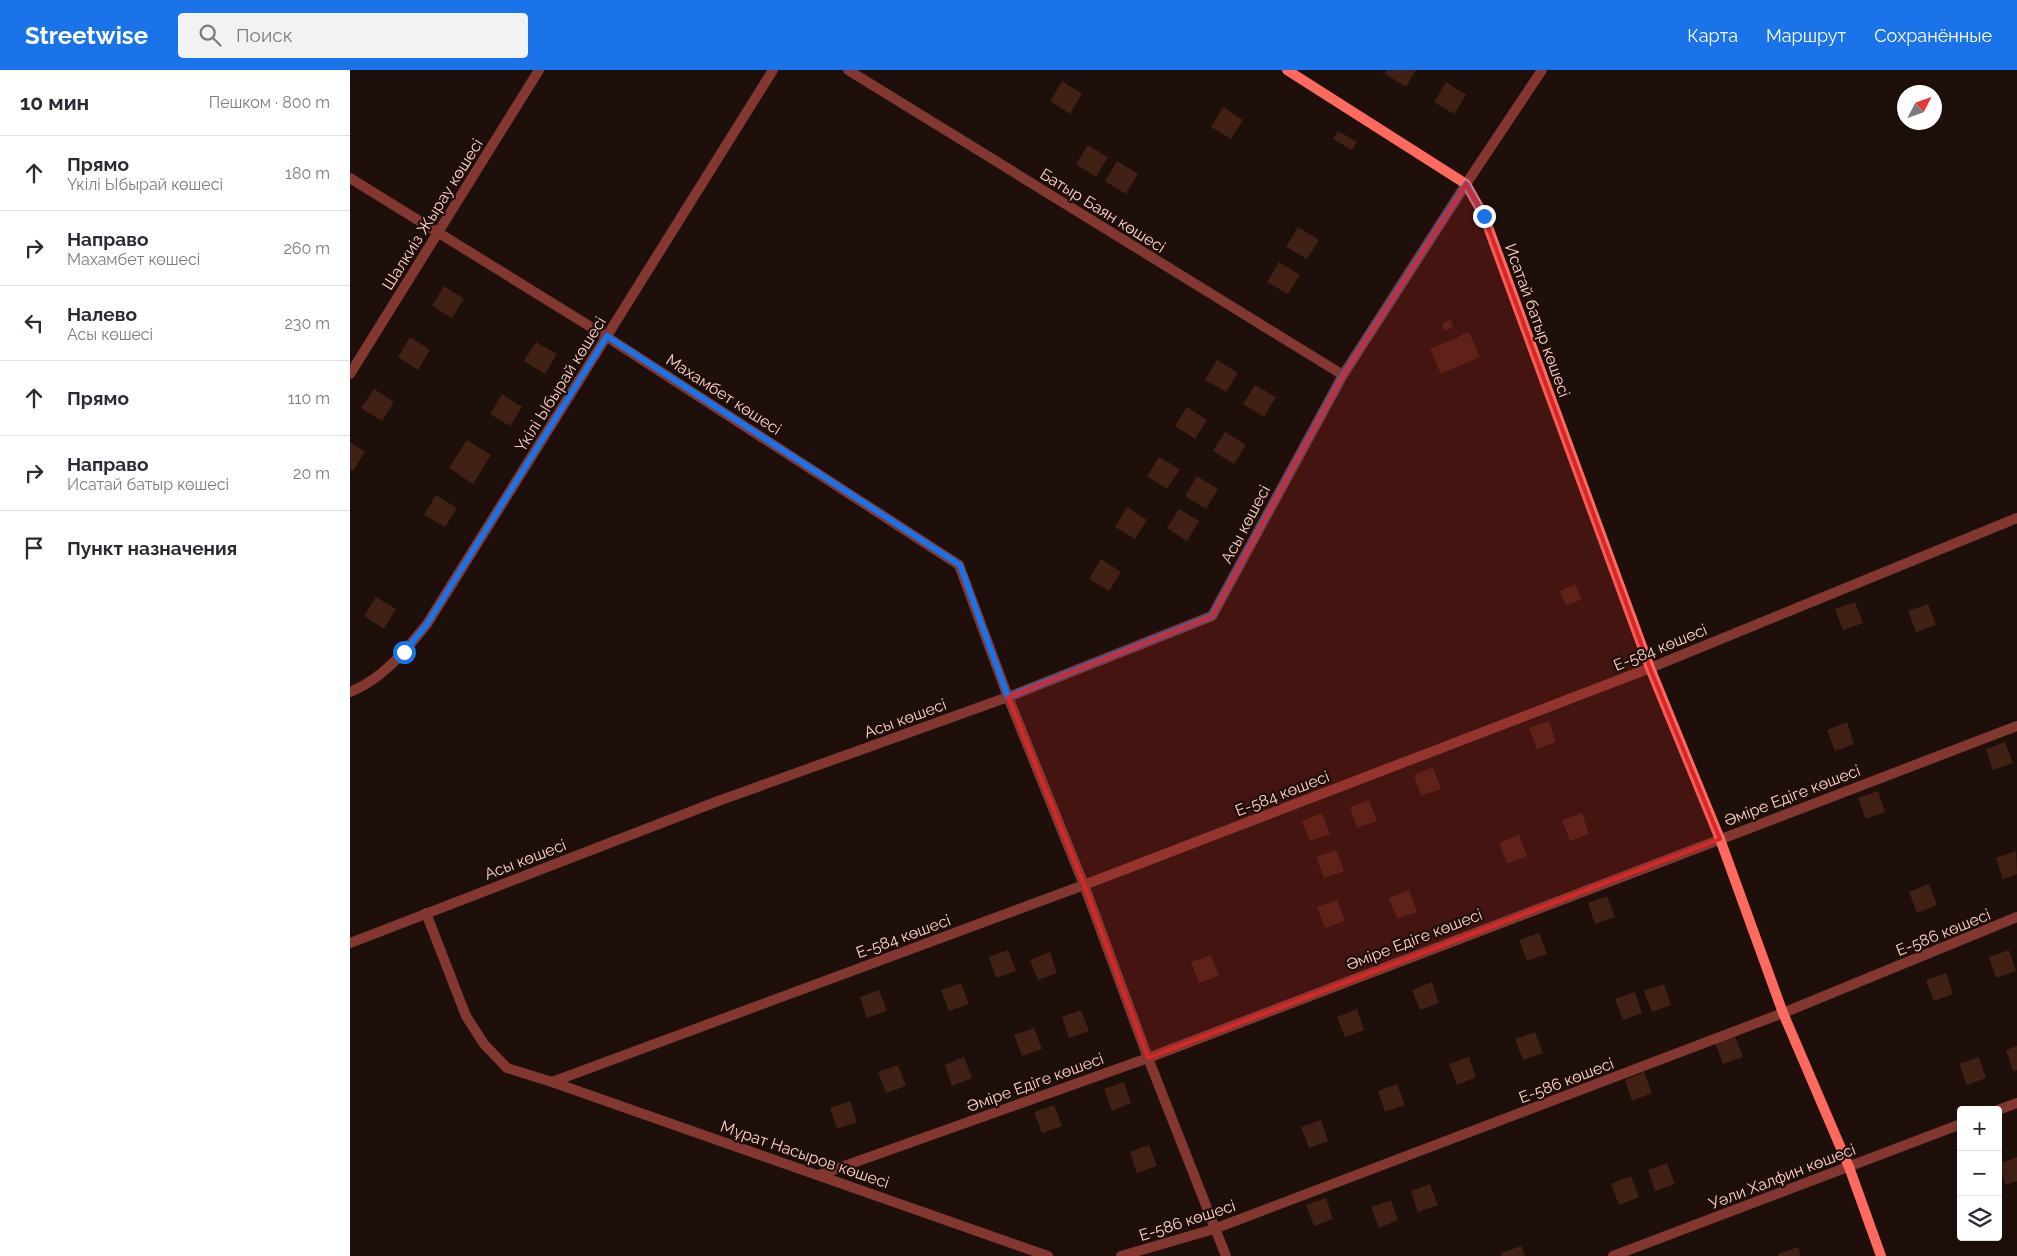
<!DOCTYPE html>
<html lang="ru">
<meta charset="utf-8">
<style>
body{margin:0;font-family:Raleway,sans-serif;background:#f2f2f3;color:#2b2b33}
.controls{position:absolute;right:15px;bottom:15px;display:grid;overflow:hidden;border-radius:5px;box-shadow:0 2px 8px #0003}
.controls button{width:45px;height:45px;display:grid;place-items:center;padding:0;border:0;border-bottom:1px solid #e1e1e2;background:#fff;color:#2b2b33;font:25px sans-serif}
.compass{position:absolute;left:1547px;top:15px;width:45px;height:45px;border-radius:50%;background:#fff;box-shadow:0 2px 8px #0003;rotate:49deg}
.stop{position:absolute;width:15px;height:15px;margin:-11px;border:4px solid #1a73e8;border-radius:50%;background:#fff}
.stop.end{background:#1a73e8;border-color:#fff;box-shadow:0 1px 5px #0008}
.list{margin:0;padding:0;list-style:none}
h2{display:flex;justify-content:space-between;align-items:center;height:65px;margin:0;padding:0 20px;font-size:21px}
h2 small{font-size:16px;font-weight:400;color:#7c7c81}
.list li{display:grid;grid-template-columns:32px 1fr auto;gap:15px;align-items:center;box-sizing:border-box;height:75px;padding:0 20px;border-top:1px solid #e1e1e2}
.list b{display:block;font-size:19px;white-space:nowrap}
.list p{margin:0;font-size:16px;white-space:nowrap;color:#7c7c81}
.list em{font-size:16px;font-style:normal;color:#7c7c81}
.icon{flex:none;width:28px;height:28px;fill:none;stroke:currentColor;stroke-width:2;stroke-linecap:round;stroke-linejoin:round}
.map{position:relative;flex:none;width:1667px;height:1186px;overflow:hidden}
header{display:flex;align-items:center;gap:30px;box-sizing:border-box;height:70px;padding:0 25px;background:#1a73e8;color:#fff}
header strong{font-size:24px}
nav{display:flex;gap:28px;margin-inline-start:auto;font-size:18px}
.search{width:350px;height:45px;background:#f2f2f3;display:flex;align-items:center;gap:12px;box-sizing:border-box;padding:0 18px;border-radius:5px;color:#7c7c81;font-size:19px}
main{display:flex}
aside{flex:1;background:#fff}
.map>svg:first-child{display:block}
.building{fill:#412015}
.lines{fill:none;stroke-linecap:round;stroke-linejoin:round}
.street{stroke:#823831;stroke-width:10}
.secondary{stroke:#ff6a5f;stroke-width:10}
.route{stroke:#1a73e8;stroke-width:6}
.marked{fill:#d62828;fill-opacity:0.2;stroke:#d62828;stroke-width:4;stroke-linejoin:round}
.labels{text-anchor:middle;stroke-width:4.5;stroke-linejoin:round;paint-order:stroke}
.street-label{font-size:16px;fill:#ffd0c8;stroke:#1e0f0a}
</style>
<header>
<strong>Streetwise</strong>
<div class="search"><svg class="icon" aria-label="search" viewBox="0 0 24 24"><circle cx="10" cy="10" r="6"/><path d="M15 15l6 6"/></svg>Поиск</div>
<nav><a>Карта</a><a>Маршрут</a><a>Сохранённые</a></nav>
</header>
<main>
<aside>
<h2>10 мин<small>Пешком · 800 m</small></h2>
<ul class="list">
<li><svg class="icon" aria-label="ahead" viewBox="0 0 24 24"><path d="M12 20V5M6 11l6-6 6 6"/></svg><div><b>Прямо</b><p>Үкілі Ыбырай көшесі</p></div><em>180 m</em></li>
<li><svg class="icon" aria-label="right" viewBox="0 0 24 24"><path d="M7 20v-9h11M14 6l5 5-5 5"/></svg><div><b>Направо</b><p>Махамбет көшесі</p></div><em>260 m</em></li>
<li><svg class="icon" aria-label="left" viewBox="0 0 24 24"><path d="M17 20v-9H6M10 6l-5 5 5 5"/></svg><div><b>Налево</b><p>Асы көшесі</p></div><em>230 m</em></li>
<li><svg class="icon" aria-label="ahead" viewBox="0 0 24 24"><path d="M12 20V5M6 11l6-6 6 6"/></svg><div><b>Прямо</b></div><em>110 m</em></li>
<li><svg class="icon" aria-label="right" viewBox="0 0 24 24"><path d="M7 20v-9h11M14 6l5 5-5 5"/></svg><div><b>Направо</b><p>Исатай батыр көшесі</p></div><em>20 m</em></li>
<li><svg class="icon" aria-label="arrive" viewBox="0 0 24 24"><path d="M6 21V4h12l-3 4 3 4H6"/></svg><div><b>Пункт назначения</b></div></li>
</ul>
</aside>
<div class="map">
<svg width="1667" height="1186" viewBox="0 0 1667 1186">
<rect width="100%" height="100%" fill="#1e0f0a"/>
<!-- building -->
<path class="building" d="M1037,0H1066L1056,17L1035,4Z
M712,11L732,24L720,44L700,31Z
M1096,12L1116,25L1104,44L1084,32Z
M873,37L893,50L881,69L861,57Z
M988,61L1007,72L1002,80L983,69Z
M738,75L758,87L746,107L726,94Z
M767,91L788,104L776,124L755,111Z
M948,157L969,170L957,189L936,177Z
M929,192L950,205L938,224L917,212Z
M94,216L114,229L102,248L82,236Z
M1100,250L1103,257L1095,261L1092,254Z
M1119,262L1130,287L1091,304L1080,279Z
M60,267L80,280L68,300L48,287Z
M186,272L207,284L195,304L174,291Z
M867,290L888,303L876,322L855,310Z
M905,315L926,327L914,347L893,334Z
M24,319L44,332L32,351L11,338Z
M152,324L172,337L160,356L140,344Z
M837,337L857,350L845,369L825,356Z
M875,362L896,375L884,394L863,381Z
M117,370L141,385L123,414L99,398Z
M0,372L15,382L3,401L0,399Z
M809,387L830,399L817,419L797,406Z
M847,406L868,419L856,439L835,426Z
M86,425L107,438L95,457L74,445Z
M777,437L797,450L785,469L765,457Z
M829,439L849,451L837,471L817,458Z
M751,489L771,502L759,521L739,509Z
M1225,514L1232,529L1216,536L1210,521Z
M26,527L46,539L34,559L14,546Z
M1505,532L1513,553L1493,560L1485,539Z
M1578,534L1586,555L1566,562L1558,541Z
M1199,651L1206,672L1187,679L1179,658Z
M1497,652L1504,674L1485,681L1477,660Z
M1655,672L1663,693L1643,700L1636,679Z
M1083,697L1091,719L1071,726L1064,705Z
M1528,721L1535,742L1516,749L1508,728Z
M1019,730L1027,751L1007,758L1000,737Z
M972,743L980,764L960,771L952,751Z
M1232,743L1239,764L1220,771L1212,750Z
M1169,765L1177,786L1157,794L1149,773Z
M986,780L994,801L974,808L966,787Z
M1666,781L1667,804L1653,809L1646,788Z
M1579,814L1587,835L1567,843L1559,822Z
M1059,820L1067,842L1047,849L1039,828Z
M1257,826L1265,847L1245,854L1238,833Z
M987,830L995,851L975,858L967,837Z
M1189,863L1197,884L1177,891L1169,870Z
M658,880L666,901L646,908L639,887Z
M1659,880L1666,901L1646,908L1639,887Z
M700,882L707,903L688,910L680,890Z
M861,885L869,906L849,913L841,892Z
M1596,903L1603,924L1584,931L1576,910Z
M1082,912L1089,933L1070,940L1062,920Z
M611,913L619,934L599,941L591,920Z
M1314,914L1321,935L1302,942L1294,921Z
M529,920L537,941L517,948L510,927Z
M1285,922L1292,943L1273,950L1265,929Z
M1007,939L1014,960L995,967L987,947Z
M731,940L739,961L719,968L712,947Z
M684,958L692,979L672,986L664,965Z
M1185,962L1193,983L1173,990L1165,969Z
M1385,966L1393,987L1373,994L1365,973Z
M1667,976V1000L1663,1001L1656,980Z
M614,987L622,1008L602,1016L595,995Z
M1119,987L1126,1007L1107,1015L1099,994Z
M1629,987L1636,1008L1617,1015L1609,994Z
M548,995L556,1016L536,1023L528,1002Z
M1294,1002L1302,1023L1282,1031L1275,1010Z
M774,1012L781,1033L762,1041L754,1019Z
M1047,1014L1055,1035L1035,1042L1028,1021Z
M500,1031L507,1052L487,1059L480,1038Z
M704,1035L712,1056L692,1063L684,1042Z
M971,1050L978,1071L959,1078L951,1057Z
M799,1075L807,1096L787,1103L780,1082Z
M1667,1087V1111L1656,1115L1648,1094Z
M1317,1093L1325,1114L1305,1121L1298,1100Z
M1281,1106L1289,1127L1269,1135L1261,1114Z
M1080,1114L1088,1135L1068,1142L1061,1121Z
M976,1128L983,1149L964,1156L956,1135Z
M1041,1130L1048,1150L1029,1158L1021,1137Z
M1171,1176L1175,1186H1152L1151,1183Z
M1448,1177L1451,1186H1428V1184Z"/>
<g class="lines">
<!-- street -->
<path class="street" d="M498,0L993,305
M0,108L257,267L609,495L658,627L734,815L798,988L876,1186
M0,304L189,0
M0,622C33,609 55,581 77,554L423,0
M76,843L116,946L134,974L157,998L202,1012L698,1186
M0,873L371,730L658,627L862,546L993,305L1116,114L1192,0
M202,1012L734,815L1300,598L1667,448
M1648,1040L1667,1033
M469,1105L798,988L1667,656
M771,1186L864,1159L1433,943L1667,847
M1263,1186L1611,1054"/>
<!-- secondary -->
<path class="secondary" d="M937,0L1116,114L1134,146L1300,598L1370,769L1433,943L1499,1097L1531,1186"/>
</g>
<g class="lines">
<!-- route -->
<path class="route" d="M54,582L77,554L257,266L610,495L658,627L862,546L993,305L1116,114L1134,146"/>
</g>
<!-- marked area -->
<path class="marked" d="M1116,114L1134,146L1300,598L1370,769L798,988L734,815L658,627L862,546L993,305Z"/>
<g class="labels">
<!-- street labels -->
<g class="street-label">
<text transform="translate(753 140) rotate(32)" y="6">Батыр Баян көшесі</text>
<text transform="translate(82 144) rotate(-58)" y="6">Шалкиіз Жырау көшесі</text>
<text transform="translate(1188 250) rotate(70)" y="6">Исатай батыр көшесі</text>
<text transform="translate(210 314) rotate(-58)" y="6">Үкілі Ыбырай көшесі</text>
<text transform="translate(374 324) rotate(33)" y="6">Махамбет көшесі</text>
<text transform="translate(895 454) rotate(-62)" y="6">Асы көшесі</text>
<text transform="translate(1310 577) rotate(-22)" y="6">Е-584 көшесі</text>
<text transform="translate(555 648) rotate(-20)" y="6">Асы көшесі</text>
<text transform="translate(932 723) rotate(-21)" y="6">Е-584 көшесі</text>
<text transform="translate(1442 725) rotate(-21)" y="6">Әміре Едіге көшесі</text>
<text transform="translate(175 789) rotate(-21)" y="6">Асы көшесі</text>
<text transform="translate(1593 862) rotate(-22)" y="6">Е-586 көшесі</text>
<text transform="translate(553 866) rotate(-20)" y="6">Е-584 көшесі</text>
<text transform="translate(1064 869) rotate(-21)" y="6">Әміре Едіге көшесі</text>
<text transform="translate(1216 1010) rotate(-21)" y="6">Е-586 көшесі</text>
<text transform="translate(685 1012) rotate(-20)" y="6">Әміре Едіге көшесі</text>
<text transform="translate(455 1084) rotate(19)" y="6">Мұрат Насыров көшесі</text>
<text transform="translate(1432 1106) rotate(-21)" y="6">Уәли Халфин көшесі</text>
<text transform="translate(837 1150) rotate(-18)" y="6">Е-586 көшесі</text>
</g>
</g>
</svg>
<div class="controls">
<button>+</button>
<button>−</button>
<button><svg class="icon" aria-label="layers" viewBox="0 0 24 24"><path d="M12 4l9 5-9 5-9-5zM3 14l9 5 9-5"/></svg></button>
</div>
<svg class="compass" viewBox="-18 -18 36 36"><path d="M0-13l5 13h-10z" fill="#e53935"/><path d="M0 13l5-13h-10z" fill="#7c7c81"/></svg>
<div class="stop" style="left:54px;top:582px"></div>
<div class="stop end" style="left:1134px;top:146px"></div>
</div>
</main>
